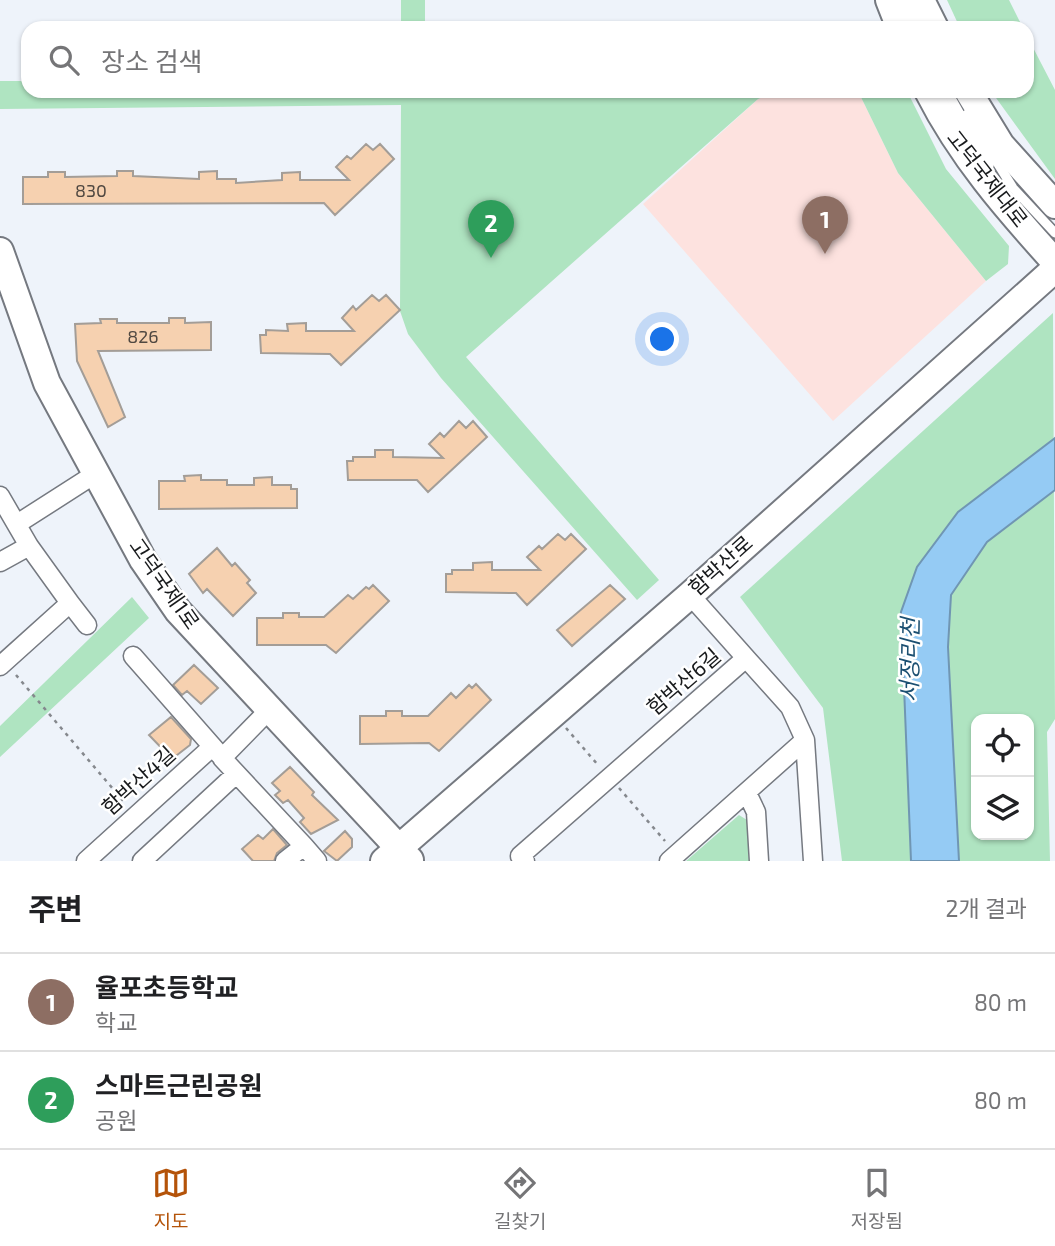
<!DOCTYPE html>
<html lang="ko">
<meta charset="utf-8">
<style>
body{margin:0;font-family:"Exo 2","Noto Sans KR",sans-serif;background:#f6f6f6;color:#202124}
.controls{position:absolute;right:21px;bottom:21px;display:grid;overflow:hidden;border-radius:14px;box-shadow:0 2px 5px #0004}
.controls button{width:63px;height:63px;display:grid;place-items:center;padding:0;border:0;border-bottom:2px solid #e0e0e0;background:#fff;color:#202124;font:35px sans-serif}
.you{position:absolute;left:663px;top:340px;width:24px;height:24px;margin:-18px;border:5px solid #fff;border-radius:50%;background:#1a73e8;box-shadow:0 0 0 10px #1a73e833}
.badge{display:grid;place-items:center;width:46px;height:46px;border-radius:50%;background:#b45309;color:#fff;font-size:23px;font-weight:700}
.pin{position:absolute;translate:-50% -58px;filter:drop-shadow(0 2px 4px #0008)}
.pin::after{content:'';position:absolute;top:37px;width:24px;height:21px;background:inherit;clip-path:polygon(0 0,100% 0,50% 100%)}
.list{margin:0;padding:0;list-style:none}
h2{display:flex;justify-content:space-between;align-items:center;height:91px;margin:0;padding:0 28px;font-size:30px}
h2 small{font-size:23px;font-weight:400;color:#757577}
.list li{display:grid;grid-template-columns:46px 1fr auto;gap:21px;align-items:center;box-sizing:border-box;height:98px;padding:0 28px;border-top:2px solid #e0e0e0}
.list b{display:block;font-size:26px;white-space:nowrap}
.list p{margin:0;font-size:23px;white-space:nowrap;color:#757577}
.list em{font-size:23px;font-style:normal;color:#757577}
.icon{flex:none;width:38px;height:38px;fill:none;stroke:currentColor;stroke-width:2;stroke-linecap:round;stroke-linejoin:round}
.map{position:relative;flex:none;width:1055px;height:861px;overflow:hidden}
.search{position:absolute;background:#fff;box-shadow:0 2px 5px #0004;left:21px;right:21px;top:21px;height:77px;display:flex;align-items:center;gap:18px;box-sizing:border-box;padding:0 24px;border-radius:21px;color:#757577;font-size:26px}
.sheet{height:287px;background:#fff}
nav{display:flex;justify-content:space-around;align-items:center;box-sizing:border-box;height:98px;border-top:2px solid #e0e0e0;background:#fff;font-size:19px;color:#757577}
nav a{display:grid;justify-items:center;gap:4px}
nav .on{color:#b45309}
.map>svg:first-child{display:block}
.education{fill:#fde2df}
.green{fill:#afe4c1;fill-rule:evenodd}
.water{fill:#95cbf4;stroke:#7096b3;stroke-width:2}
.building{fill:#f6d1b0;stroke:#a39d97;stroke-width:2}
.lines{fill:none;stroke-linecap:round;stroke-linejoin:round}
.lane-casing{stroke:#757980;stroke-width:12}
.street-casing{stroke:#757980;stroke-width:21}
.secondary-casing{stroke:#757980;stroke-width:30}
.path{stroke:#85888d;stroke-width:2.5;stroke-dasharray:3.5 5;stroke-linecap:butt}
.lane{stroke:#fff;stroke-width:9}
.street{stroke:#fff;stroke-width:18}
.secondary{stroke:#fff;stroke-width:26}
.labels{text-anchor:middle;stroke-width:5;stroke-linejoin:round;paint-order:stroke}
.number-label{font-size:18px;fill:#504841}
.street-label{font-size:21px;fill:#181a1c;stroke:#fff}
.water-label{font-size:23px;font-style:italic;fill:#1c5072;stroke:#fff}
</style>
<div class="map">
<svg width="1055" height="861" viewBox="0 0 1055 861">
<rect width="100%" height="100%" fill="#eef3fa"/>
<!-- education -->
<path class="education" d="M777,91H858L898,173L986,281L833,421L643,204L758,99Z"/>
<!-- green -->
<path class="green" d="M401,0H425V28H401Z
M947,0H1009L1023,28H960Z
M1027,36L1055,90V179L991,91H1027Z
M0,81H28V91H777L758,99L466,357L659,580L637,600L441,378L408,334L400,311L401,105L0,109Z
M858,91H907L946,169L1009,246L1008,264L986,281L898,173Z
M1053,313L1055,719L1047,732L1050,861H842L823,708L740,597ZM976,719H1029V835H976Z
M132,597L149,618L0,757V726Z
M739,815L747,820L749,861H686Z"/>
<!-- water -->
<path class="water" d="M1055,438V490L987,542L951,595L948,647L959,861H911L901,612L917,567L958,512Z"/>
<!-- building -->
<path class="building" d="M366,144L373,150L380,144L394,159L335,215L324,203L23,204V177H48V172H65V177L117,176V171H133V176L199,179V172L217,171V179H236V183L282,180V173L300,172V180H349L336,167L347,156L351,159Z
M372,295L379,301L386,295L400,310L341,365L330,354L261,353L260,335H266V330L288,331L287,324L306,323V331H354L342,318L353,306L356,310Z
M169,318H185V323L211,322V350L98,351L125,417L108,427L77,361L75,324L101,323L100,319H117V323H169Z
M459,421L466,428L473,421L487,437L428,492L417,480H348L347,461H353V457H375V450H393V457L443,458L429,444L440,433L444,437Z
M201,475V480H227V485H254V478L272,477V485H291V489H297V508L159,509V481H185L184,476Z
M558,534L565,540L571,534L586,549L527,605L516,593L446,592V574H452V570H473V563L492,562V570H540L527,557L539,546L542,549Z
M217,548L232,566L235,563L250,580L247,583L256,593L233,616L207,589L203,593L189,574Z
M373,585L389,601L336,653L326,645H257V618H283V613H299V617H324L348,595L353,599L366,587L369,589Z
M610,585L625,599L572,646L557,630Z
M194,665L218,688L201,704L187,691L182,695L173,685Z
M476,684L491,700L439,751L429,743L360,744V716H386V711H402V716H428L451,693L456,698L469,685L472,688Z
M171,717L191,739L190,745L172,759L149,735Z
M290,767L314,792L312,795L338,820L311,834L300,822L304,818L288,800L283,803L275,795L280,791L272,783Z
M273,829L287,845L277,853L274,861H253L242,849L258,835L263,839Z
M345,831L352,839V847L337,861L324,851Z"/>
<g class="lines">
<defs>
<path id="lane" d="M906,0L918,28
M947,91L989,166
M967,114L1013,188L1055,233"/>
<path id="street" d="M0,496L29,546L70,603L0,666
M17,524L95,474
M0,562L29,546
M690,595L746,658
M70,603L87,625
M133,656L220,755
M270,709L222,758L304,846L285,861
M747,793L756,812L759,861
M304,846L317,861
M86,861L212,747
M142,861L236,774
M525,861L520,856L746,658L790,707L805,740L813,861
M669,861L805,740"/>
<path id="secondary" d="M889,0L900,28
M921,0L935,28
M928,91C961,156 1006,208 1055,262
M968,91L1001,145L1055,205
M0,251L47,383L143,560L178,611L410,860
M384,861L690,595L1055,269"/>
</defs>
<!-- lane casing -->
<use href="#lane" class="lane-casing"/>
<!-- street casing -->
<use href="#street" class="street-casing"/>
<!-- secondary casing -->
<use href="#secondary" class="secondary-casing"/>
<!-- path -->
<path class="path" d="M16,675L125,803
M566,728L598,765
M619,788L665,841"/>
<!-- lane -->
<use href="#lane" class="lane"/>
<!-- street -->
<use href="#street" class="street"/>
<!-- secondary -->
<use href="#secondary" class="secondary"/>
</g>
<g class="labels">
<!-- number labels -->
<g class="number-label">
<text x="91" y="197">830</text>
<text x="143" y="343">826</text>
</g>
<!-- street labels -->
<g class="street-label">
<text transform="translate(987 179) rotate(52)" y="7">고덕국제대로</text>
<text transform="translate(721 566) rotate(-42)" y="7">함박산로</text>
<text transform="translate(164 584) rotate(55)" y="7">고덕국제1로</text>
<text transform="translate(684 682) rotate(-41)" y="7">함박산6길</text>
<text transform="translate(139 781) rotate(-42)" y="7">함박산4길</text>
</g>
<!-- water labels -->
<g class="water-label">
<text transform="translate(910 660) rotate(-89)" y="8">서정리천</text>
</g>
</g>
</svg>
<div class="controls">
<button><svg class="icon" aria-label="locate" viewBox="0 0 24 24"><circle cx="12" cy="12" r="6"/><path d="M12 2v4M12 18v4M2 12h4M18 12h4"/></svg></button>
<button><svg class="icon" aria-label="layers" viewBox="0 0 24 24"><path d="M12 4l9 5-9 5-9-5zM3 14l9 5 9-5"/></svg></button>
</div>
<div class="you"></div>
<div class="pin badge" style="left:825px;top:254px;background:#8d6e63">1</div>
<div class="pin badge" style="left:491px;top:258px;background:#2e9e5b">2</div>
<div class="search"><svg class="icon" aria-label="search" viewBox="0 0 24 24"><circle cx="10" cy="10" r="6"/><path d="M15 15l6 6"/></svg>장소 검색</div>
</div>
<section class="sheet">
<h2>주변<small>2개 결과</small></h2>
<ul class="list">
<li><span class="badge" style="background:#8d6e63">1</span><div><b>율포초등학교</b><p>학교</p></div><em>80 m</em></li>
<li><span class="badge" style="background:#2e9e5b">2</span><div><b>스마트근린공원</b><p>공원</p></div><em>80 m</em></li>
</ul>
</section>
<nav>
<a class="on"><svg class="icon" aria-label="map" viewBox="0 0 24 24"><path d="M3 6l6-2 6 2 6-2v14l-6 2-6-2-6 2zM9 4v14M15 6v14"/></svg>지도</a>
<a><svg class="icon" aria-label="directions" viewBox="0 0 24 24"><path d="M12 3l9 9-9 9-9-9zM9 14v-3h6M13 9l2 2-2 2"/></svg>길찾기</a>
<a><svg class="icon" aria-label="saved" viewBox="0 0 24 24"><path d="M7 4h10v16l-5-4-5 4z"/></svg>저장됨</a>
</nav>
